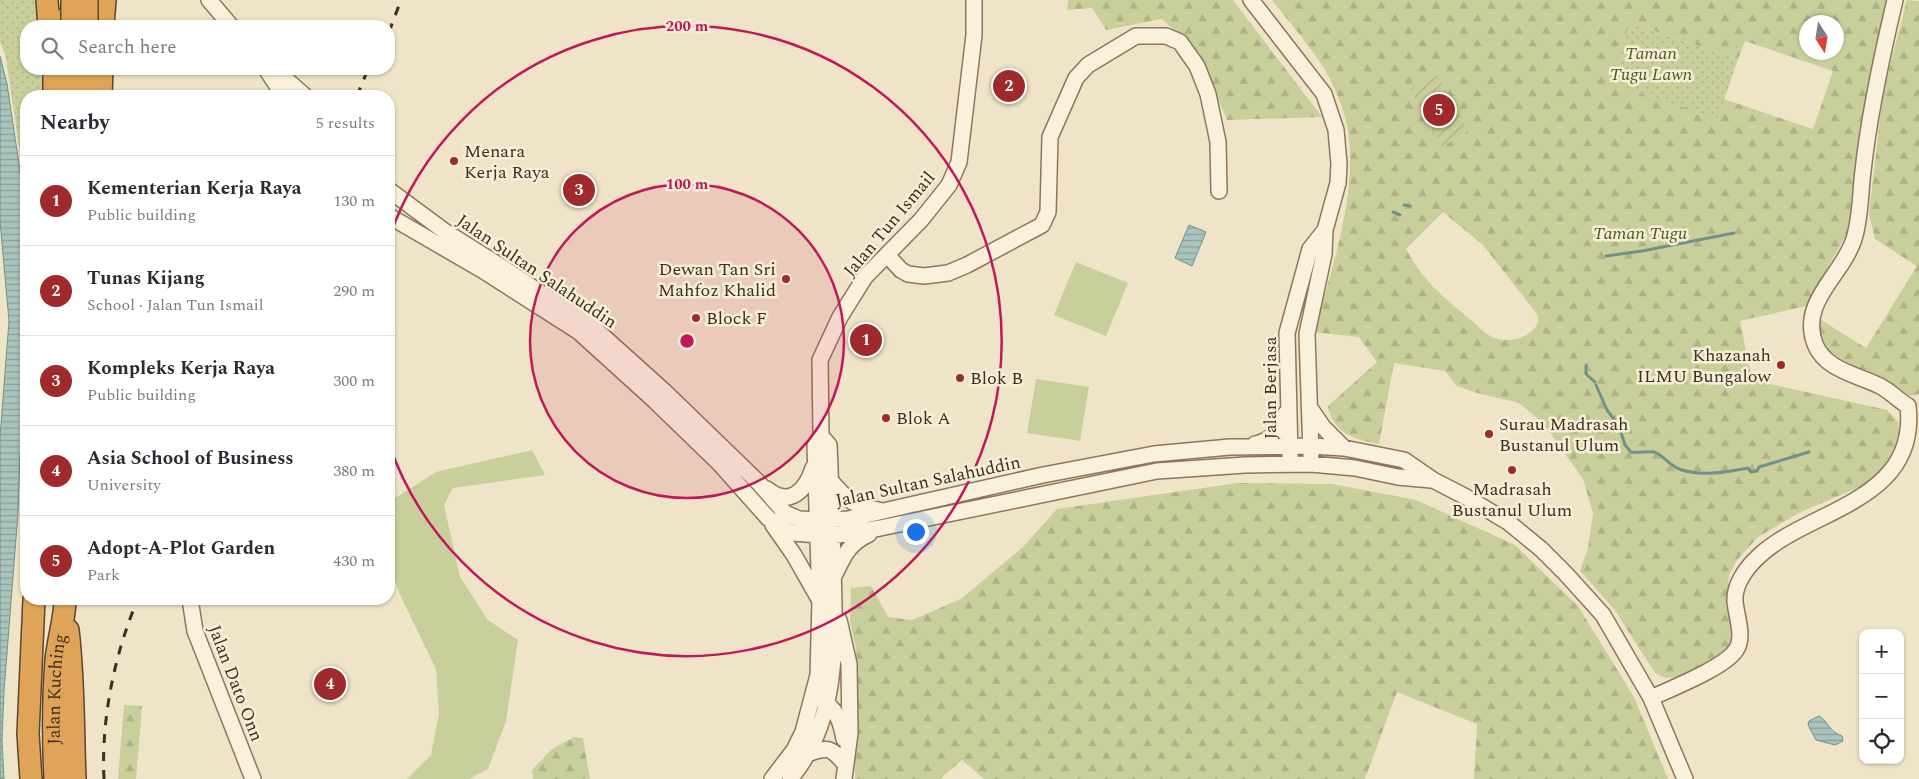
<!DOCTYPE html>
<meta charset="utf-8">
<style>
body{margin:0;font-family:Spectral,serif;background:#f2f2f3;color:#2b2b33}
.controls{position:absolute;right:15px;bottom:15px;display:grid;overflow:hidden;border-radius:10px;box-shadow:0 1px 4px #0004}
.controls button{width:45px;height:45px;display:grid;place-items:center;padding:0;border:0;border-bottom:1px solid #e1e1e2;background:#fff;color:#2b2b33;font:25px sans-serif}
.compass{position:absolute;left:1799px;top:15px;width:45px;height:45px;border-radius:50%;background:#fff;box-shadow:0 1px 4px #0004;rotate:168deg}
.you{position:absolute;left:915px;top:531px;width:18px;height:18px;margin:-12px;border:4px solid #fff;border-radius:50%;background:#1a73e8;box-shadow:0 0 0 8px #1a73e833}
.badge{display:grid;place-items:center;width:32px;height:32px;border-radius:50%;background:#9e2a2b;color:#fff;font-size:16px;font-weight:700}
.pin{position:absolute;translate:-50% -50%;border:2px solid #fff;box-shadow:0 1px 5px #0006}
.list{margin:0;padding:0;list-style:none}
h2{display:flex;justify-content:space-between;align-items:center;height:65px;margin:0;padding:0 20px;font-size:21px}
h2 small{font-size:16px;font-weight:400;color:#7c7c81}
.list li{display:grid;grid-template-columns:32px 1fr auto;gap:15px;align-items:center;box-sizing:border-box;height:90px;padding:0 20px;border-top:1px solid #e1e1e2}
.list b{display:block;font-size:19px;white-space:nowrap}
.list p{margin:0;font-size:16px;white-space:nowrap;color:#7c7c81}
.list em{font-size:16px;font-style:normal;color:#7c7c81}
.icon{flex:none;width:28px;height:28px;fill:none;stroke:currentColor;stroke-width:2;stroke-linecap:round;stroke-linejoin:round}
.map{position:relative;flex:none;width:1919px;height:779px;overflow:hidden}
.search{position:absolute;background:#fff;box-shadow:0 1px 4px #0004;left:20px;top:20px;width:375px;height:55px;display:flex;align-items:center;gap:12px;box-sizing:border-box;padding:0 18px;border-radius:20px;color:#7c7c81;font-size:19px}
.panel{position:absolute;background:#fff;box-shadow:0 1px 4px #0004;left:20px;top:90px;width:375px;height:515px;border-radius:20px}
.map>svg:first-child{display:block}
.grass{fill:#c9cf9b}
.forest{fill:url(#forest-firs);fill-rule:evenodd}
.park{fill:url(#park-dots)}
.garden{fill:url(#garden-furrows)}
.water{fill:url(#water-rules);stroke:#6f938a}
.lines{fill:none;stroke-linecap:round;stroke-linejoin:round}
.stream{stroke:#6f938a;stroke-width:3}
.minor-casing{stroke:#8d765c;stroke-width:18}
.highway-casing{stroke:#5b4430;stroke-width:24}
.minor{stroke:#faf1dc;stroke-width:15}
.highway{stroke:#e0a458;stroke-width:21}
.rail{stroke:#3d2e20;stroke-width:3;stroke-dasharray:9 9;stroke-linecap:butt}
.highway-bridge-casing{stroke:#5b4430;stroke-width:24;stroke-linecap:butt}
.highway-bridge{stroke:#e0a458;stroke-width:21}
.ring{fill:none;stroke:#c2185b;stroke-width:2.5}
.poi-dot{fill:#9e2a2b;stroke:#f7eed8;stroke-width:2}
.labels{text-anchor:middle;stroke-width:5;stroke-linejoin:round;paint-order:stroke}
.park-label{font-size:18px;font-style:italic;fill:#4d5a26;stroke:#f7eed8}
.poi-label{font-size:18px;fill:#3d2e20;stroke:#f7eed8;text-anchor:start}
.street-label{font-size:18px;fill:#3d2e20;stroke:#f7eed8}
.centre{fill:#c2185b;stroke:#f7eed8;stroke-width:2.5}
.ring-label{font-size:15px;text-anchor:middle;font-weight:bold;fill:#c2185b;stroke:#f7eed8;stroke-width:5;stroke-linejoin:round;paint-order:stroke}
</style>
<div class="map">
<svg width="1919" height="779" viewBox="0 0 1919 779">
<defs>
<pattern id="forest-firs" width="22" height="20" patternUnits="userSpaceOnUse" patternTransform="scale(1.25)"><rect width="22" height="20" fill="#c9cf9b"/><path d="M5 1l3.5 6h-7zM16 11l3.5 6h-7z" fill="#aeb285"/></pattern>
<pattern id="park-dots" width="8" height="8" patternUnits="userSpaceOnUse" patternTransform="scale(1.25)"><rect width="8" height="8" fill="#c9cf9b"/><path d="M2 2h.1M6 6h.1" fill="none" stroke="#aeb285" stroke-width="1.8" stroke-linecap="round"/></pattern>
<pattern id="garden-furrows" width="10" height="10" patternUnits="userSpaceOnUse" patternTransform="scale(1.25)"><rect width="10" height="10" fill="#c9cf9b"/><path d="M-1 1l2-2M0 10L10 0M9 11l2-2" fill="none" stroke="#aeb285"/></pattern>
<pattern id="water-rules" width="6" height="5" patternUnits="userSpaceOnUse" patternTransform="scale(1.25)"><rect width="6" height="5" fill="#a9c4bc"/><path d="M0 2.5h6" fill="none" stroke="#8ba098"/></pattern>
</defs>
<rect width="100%" height="100%" fill="#f0e4c8"/>
<!-- grass -->
<path class="grass" d="M1076,262L1128,283L1106,336L1054,315Z
M1036,379L1089,387L1080,441L1027,433Z
M532,450L545,475L453,488L444,505L460,577L488,620L518,640L506,721L488,769L469,779H407L431,755L439,714L436,669L401,597L389,565V502L436,472Z"/>
<!-- forest -->
<path class="forest" d="M1068,0H1233L1322,117L1227,120L1211,83L1191,46L1162,19L1106,30L1092,8L1067,10Z
M1272,0H1889L1850,228L1806,306L1740,321L1752,380L1887,410L1898,422L1901,440L1880,478L1801,512L1758,537L1737,560L1729,575L1727,604L1734,632L1732,643L1723,652L1680,677L1666,678L1655,673L1614,609L1580,571L1588,548L1593,513L1583,479L1543,423L1519,403L1477,393L1457,386L1445,371L1394,363L1379,444C1356,440 1332,433 1328,406L1377,362L1359,337L1314,332C1331,271 1358,195 1348,131C1345,110 1335,88 1325,70C1311,47 1289,22 1272,0ZM1806,22H1836V52H1806ZM1630,23L1738,59L1745,41L1833,71L1813,129L1724,99ZM1443,212L1483,245L1537,314C1540,324 1536,327 1529,333C1519,341 1504,342 1492,337C1485,334 1477,325 1471,320C1444,298 1422,280 1406,249Z
M1907,0L1919,1V394L1910,396L1827,351L1818,333V318L1866,348L1917,266L1875,239L1869,214L1883,93Z
M1238,483L1332,484L1416,500L1515,545L1578,606L1634,697L1668,779H1474L1477,724L1397,692L1365,779H984L962,760L940,779H855L856,648L850,622L851,588L871,586L888,617L912,620L961,599L1023,547L1057,509Z
M124,705L142,706L136,779H118Z
M574,737L583,738L590,779H533L532,770L552,749Z"/>
<!-- park -->
<path class="park" d="M0,0H37L42,26H26V69H43L44,96H26V194L6,58L0,41Z
M1630,23L1738,59L1718,118L1609,84Z"/>
<!-- garden -->
<path class="garden" d="M1436,74L1469,131L1442,147L1410,89Z"/>
<!-- water -->
<path class="water" d="M0,56L7,84L26,211V393L20,455L18,513L4,691L2,740L4,779H0V437L9,321L0,221Z
M1189,225L1206,232L1192,266L1175,258Z
M1819,716C1830,723 1827,730 1842,736L1843,741L1835,745L1816,740L1808,725L1809,721Z"/>
<g class="lines">
<!-- stream -->
<path class="stream" d="M1404,205L1410,206
M1393,212L1400,215
M1606,256L1642,251L1734,233
M1586,365V374L1595,382
M1596,385L1607,410L1619,426L1625,445L1631,452C1638,453 1647,451 1654,452C1662,454 1669,465 1679,469C1701,477 1726,472 1748,468L1751,472L1757,471L1759,467L1809,452"/>
<defs>
<path id="minor" d="M209,0L231,26
M1251,0L1324,94L1336,130L1339,164L1338,183L1325,230L1324,254L1307,334L1311,455
M266,69L284,96
M274,69L305,96
M389,190L443,230L497,264L594,328L664,391L758,482L785,513L799,519L817,520L848,519L1043,475L1154,454L1230,447L1311,446L1344,448L1404,460L1433,480L1466,497L1508,522L1541,549L1566,574L1603,615L1651,698L1685,779
M389,216L482,270L579,332L655,401L719,463L768,518L784,529L793,533L832,536L880,528L1157,471L1245,465L1311,464L1355,468L1398,477L1431,480
M887,255L901,270L908,274L924,276L948,273L967,265L1042,225L1048,212L1050,137L1076,78L1088,65L1136,36H1166L1180,42L1197,66L1208,94L1218,142L1219,191
M1310,408L1323,427L1344,448
M1255,444C1272,441 1280,429 1286,413
M1290,456L1287,333L1310,249L1325,230
M830,480C847,499 852,506 878,510
M767,489C790,508 806,490 813,468
M773,525L794,555L819,599
M834,576C844,556 848,544 869,534
M190,599L195,631L253,779
M839,620L849,664L850,733L844,779
M1651,698C1672,688 1724,668 1736,650C1745,637 1736,616 1735,601C1734,584 1747,567 1759,556C1809,509 1919,502 1908,406C1898,400 1890,391 1880,386C1858,375 1825,370 1815,344C1799,302 1842,276 1854,239C1861,216 1860,194 1863,171C1869,115 1882,55 1895,0
M821,700C837,708 841,723 844,739
M810,753C829,746 832,749 845,764
M772,779L794,750L803,732L818,675L820,601L815,446L821,436L820,360L840,317L865,277L921,220L949,185L959,162L974,35V0
M790,779C840,720 835,640 833,568C832,527 831,486 829,445L821,436"/>
<g id="highway">
<path d="M47,0L49,26"/>
<path d="M57,26C64,16 77,13 87,19"/>
<path d="M103,26L105,0"/>
<path d="M54,96V69"/>
<path d="M72,96V69"/>
<path d="M87,96V69"/>
<path d="M101,96L102,69"/>
<path d="M68,630C74,680 73,729 75,779"/>
<path d="M31,779L28,734L34,599"/>
<path id="s1" d="M55,779C53,739 53,699 56,660C58,639 65,619 65,599"/>
</g>
</defs>
<!-- minor casing -->
<use href="#minor" class="minor-casing"/>
<!-- highway casing -->
<use href="#highway" class="highway-casing"/>
<!-- minor -->
<use href="#minor" class="minor"/>
<!-- highway -->
<use href="#highway" class="highway"/>
<!-- rail -->
<path class="rail" d="M389,32L401,0
M357,96L368,69
M104,779C101,720 114,656 137,601"/>
<defs>
<path id="highway-bridge" d="M72,26V0
M87,26V0"/>
</defs>
<!-- highway-bridge casing -->
<use href="#highway-bridge" class="highway-bridge-casing"/>
<!-- highway-bridge -->
<use href="#highway-bridge" class="highway-bridge"/>
</g>
<!-- distance rings -->
<circle cx="687" cy="341" r="157" fill="#c2185b" fill-opacity=".12"/>
<g class="ring">
<circle cx="687" cy="341" r="157"/>
<path d="M389 238A315 315 0 1 1 389 444"/>
</g>
<!-- markers -->
<g class="poi-dot">
<circle cx="454" cy="161" r="5"/>
<circle cx="786" cy="279" r="5"/>
<circle cx="696" cy="318" r="5"/>
<circle cx="1781" cy="365" r="5"/>
<circle cx="960" cy="378" r="5"/>
<circle cx="886" cy="418" r="5"/>
<circle cx="1489" cy="434" r="5"/>
<circle cx="1512" cy="470" r="5"/>
</g>
<g class="labels">
<!-- park labels -->
<g class="park-label">
<text x="1651" y="59">Taman<tspan x="1651" dy="21">Tugu Lawn</tspan></text>
<text x="1640" y="239">Taman Tugu</text>
</g>
<!-- poi labels -->
<g class="poi-label">
<text x="464" y="157">Menara<tspan x="464" dy="21">Kerja Raya</tspan></text>
<text x="776" y="275" text-anchor="end">Dewan Tan Sri<tspan x="776" dy="21">Mahfoz Khalid</tspan></text>
<text x="706" y="324">Block F</text>
<text x="1771" y="361" text-anchor="end">Khazanah<tspan x="1771" dy="21">ILMU Bungalow</tspan></text>
<text x="970" y="384">Blok B</text>
<text x="896" y="424">Blok A</text>
<text x="1499" y="430">Surau Madrasah<tspan x="1499" dy="21">Bustanul Ulum</tspan></text>
<text x="1512" y="495" text-anchor="middle">Madrasah<tspan x="1512" dy="21">Bustanul Ulum</tspan></text>
</g>
<!-- street labels -->
<g class="street-label">
<text transform="translate(889 224) rotate(-50)" y="6">Jalan Tun Ismail</text>
<text transform="translate(537 271) rotate(34)" y="6">Jalan Sultan Salahuddin</text>
<text transform="translate(1270 388) rotate(-90)" y="6">Jalan Berjasa</text>
<text transform="translate(928 481) rotate(-12)" y="6">Jalan Sultan Salahuddin</text>
<text transform="translate(236 683) rotate(69)" y="6">Jalan Dato Onn</text>
<text dy="6" stroke="none"><textPath href="#s1" startOffset="90">Jalan Kuching</textPath></text>
</g>
</g>
<circle cx="687" cy="341" r="8" class="centre"/>
<g class="ring-label">
<text x="687" y="31">200 m</text>
<text x="687" y="189">100 m</text>
</g>
</svg>
<div class="controls">
<button>+</button>
<button>−</button>
<button><svg class="icon" aria-label="locate" viewBox="0 0 24 24"><circle cx="12" cy="12" r="6"/><path d="M12 2v4M12 18v4M2 12h4M18 12h4"/></svg></button>
</div>
<svg class="compass" viewBox="-18 -18 36 36"><path d="M0-13l5 13h-10z" fill="#e53935"/><path d="M0 13l5-13h-10z" fill="#7c7c81"/></svg>
<div class="you"></div>
<div class="pin badge" style="left:866px;top:340px">1</div>
<div class="pin badge" style="left:1009px;top:86px">2</div>
<div class="pin badge" style="left:579px;top:190px">3</div>
<div class="pin badge" style="left:330px;top:684px">4</div>
<div class="pin badge" style="left:1439px;top:110px">5</div>
<div class="search"><svg class="icon" aria-label="search" viewBox="0 0 24 24"><circle cx="10" cy="10" r="6"/><path d="M15 15l6 6"/></svg>Search here</div>
<section class="panel">
<h2>Nearby<small>5 results</small></h2>
<ul class="list">
<li><span class="badge">1</span><div><b>Kementerian Kerja Raya</b><p>Public building</p></div><em>130 m</em></li>
<li><span class="badge">2</span><div><b>Tunas Kijang</b><p>School · Jalan Tun Ismail</p></div><em>290 m</em></li>
<li><span class="badge">3</span><div><b>Kompleks Kerja Raya</b><p>Public building</p></div><em>300 m</em></li>
<li><span class="badge">4</span><div><b>Asia School of Business</b><p>University</p></div><em>380 m</em></li>
<li><span class="badge">5</span><div><b>Adopt-A-Plot Garden</b><p>Park</p></div><em>430 m</em></li>
</ul>
</section>
</div>
